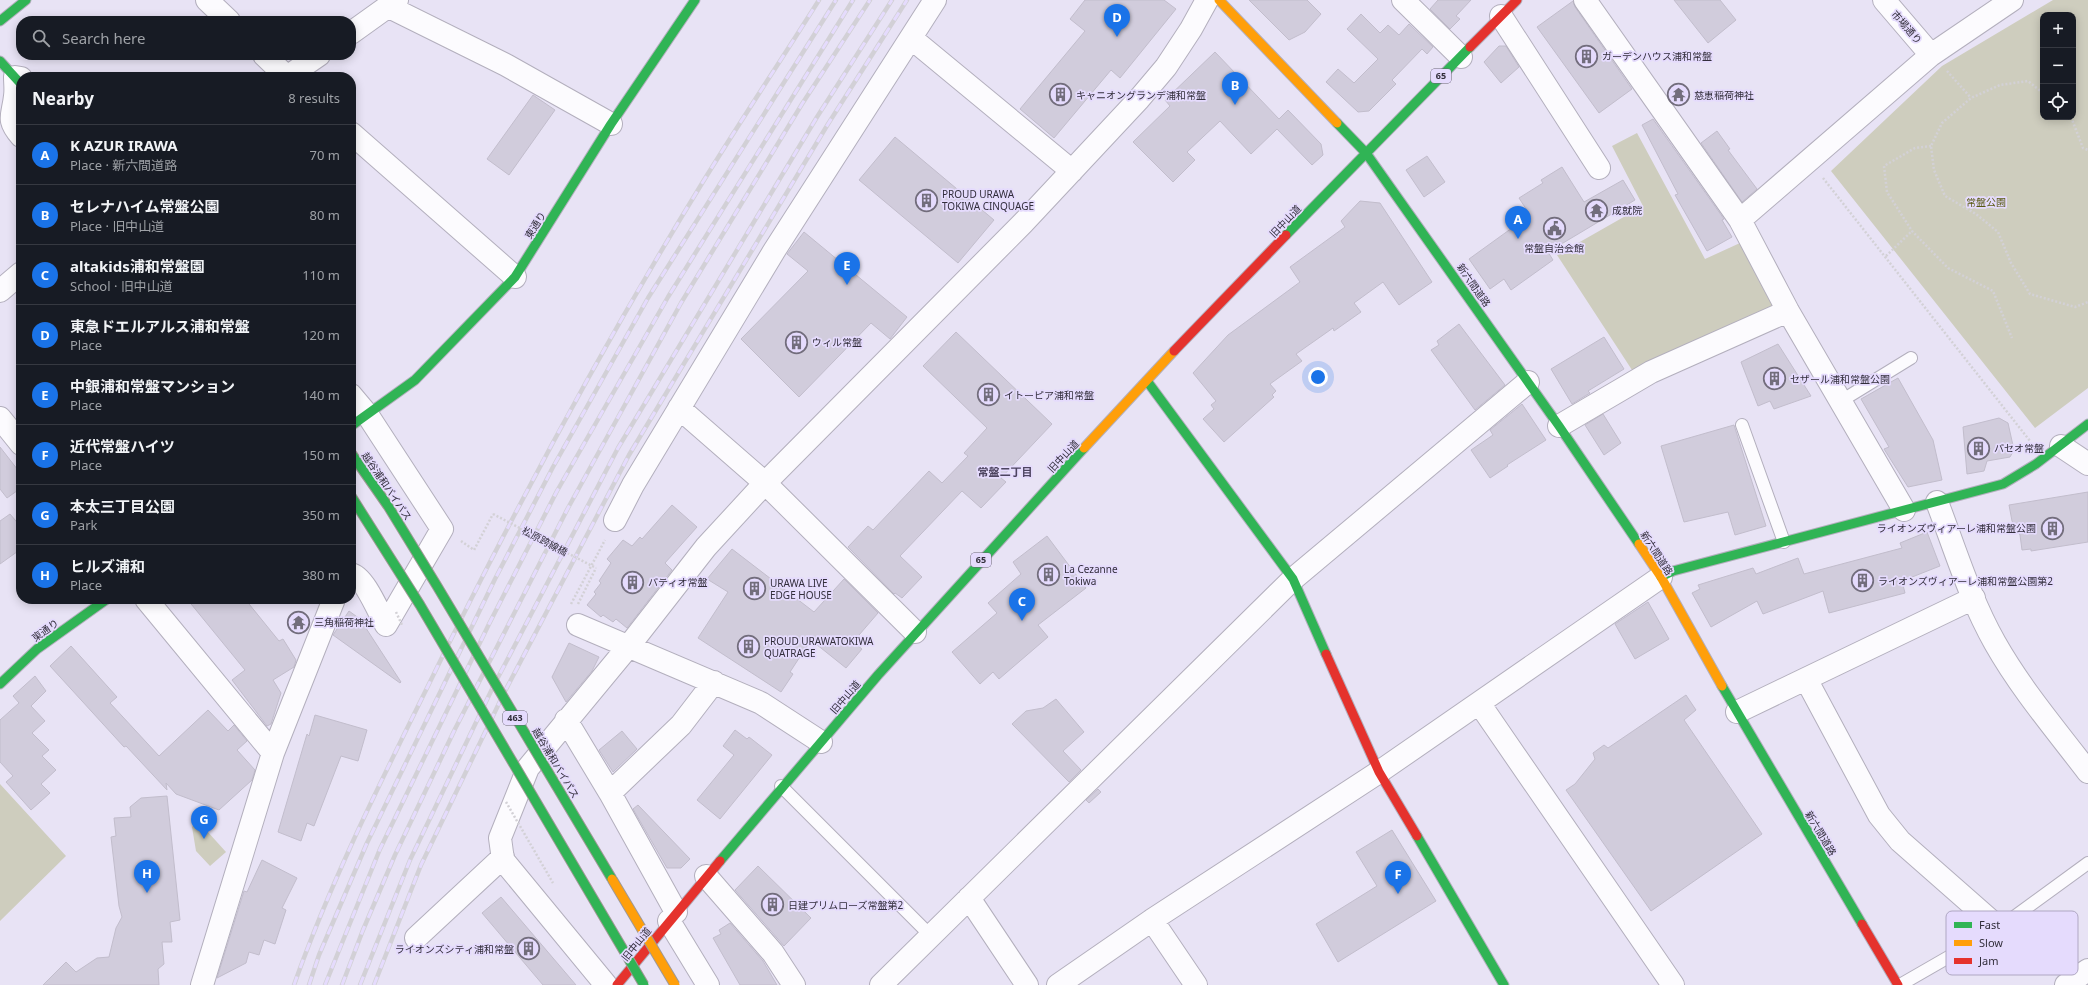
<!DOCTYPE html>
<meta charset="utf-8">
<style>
body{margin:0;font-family:"Noto Sans","Noto Sans JP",sans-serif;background:#242831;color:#f1f3f6}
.controls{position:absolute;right:12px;top:12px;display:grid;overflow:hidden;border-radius:8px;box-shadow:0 2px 10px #0003}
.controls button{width:36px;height:36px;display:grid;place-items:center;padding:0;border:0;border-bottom:1px solid #363941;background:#171b24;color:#f1f3f6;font:20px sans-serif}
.you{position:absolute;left:1318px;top:377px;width:14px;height:14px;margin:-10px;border:3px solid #fff;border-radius:50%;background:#1a73e8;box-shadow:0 0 0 6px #1a73e833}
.badge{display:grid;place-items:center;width:26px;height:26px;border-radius:50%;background:#1a73e8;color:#fff;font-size:13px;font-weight:700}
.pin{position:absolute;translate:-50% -33px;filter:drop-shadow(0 1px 2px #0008)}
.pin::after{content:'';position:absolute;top:21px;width:14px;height:12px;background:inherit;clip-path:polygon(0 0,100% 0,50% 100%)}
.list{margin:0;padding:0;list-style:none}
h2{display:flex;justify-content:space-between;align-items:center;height:52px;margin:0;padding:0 16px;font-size:17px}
h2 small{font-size:13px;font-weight:400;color:#9ea1a6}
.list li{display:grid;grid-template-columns:26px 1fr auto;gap:12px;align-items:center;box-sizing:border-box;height:60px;padding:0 16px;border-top:1px solid #363941}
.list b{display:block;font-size:15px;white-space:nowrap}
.list p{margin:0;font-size:13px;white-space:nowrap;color:#9ea1a6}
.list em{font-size:13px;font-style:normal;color:#9ea1a6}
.icon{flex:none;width:22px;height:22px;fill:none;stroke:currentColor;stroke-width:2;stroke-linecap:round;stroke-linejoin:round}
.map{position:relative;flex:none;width:2088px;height:985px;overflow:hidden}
.search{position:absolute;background:#171b24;box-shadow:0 2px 10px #0003;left:16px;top:16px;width:340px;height:44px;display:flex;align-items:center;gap:10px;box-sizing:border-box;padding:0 14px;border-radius:16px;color:#9ea1a6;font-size:15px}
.panel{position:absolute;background:#171b24;box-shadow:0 2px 10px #0003;left:16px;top:72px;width:340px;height:532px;border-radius:16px}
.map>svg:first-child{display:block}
.green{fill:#cecdbe;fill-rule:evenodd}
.building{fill:#d1ccdc;stroke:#c2bdcc}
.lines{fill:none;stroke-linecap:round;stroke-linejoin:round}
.lane-casing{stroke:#b3afbd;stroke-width:14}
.street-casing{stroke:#b3afbd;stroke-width:24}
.fast-casing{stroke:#b3afbd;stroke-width:11}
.slow-casing{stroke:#b3afbd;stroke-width:11}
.jam-casing{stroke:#b3afbd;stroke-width:11}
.path{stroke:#d3d1d6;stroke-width:2.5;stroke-dasharray:2 2;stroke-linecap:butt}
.lane{stroke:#fcfbfe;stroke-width:12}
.street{stroke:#fcfbfe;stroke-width:22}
.fast{stroke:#30b455;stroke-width:9}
.slow{stroke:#ff9f0a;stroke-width:9}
.jam{stroke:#e5322d;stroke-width:9}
.rail-casing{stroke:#d2d0d6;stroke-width:4.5}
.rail{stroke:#e5dbfd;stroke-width:3;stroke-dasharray:9;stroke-linecap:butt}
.fast-bridge-casing{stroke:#9f9895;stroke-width:11;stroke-linecap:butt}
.slow-bridge-casing{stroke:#9f9895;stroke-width:11;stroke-linecap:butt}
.path-bridge{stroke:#d3d1d6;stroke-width:2.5;stroke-dasharray:2 2;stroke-linecap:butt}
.fast-bridge{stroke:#30b455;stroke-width:9}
.slow-bridge{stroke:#ff9f0a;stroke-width:9}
.labels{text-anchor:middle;stroke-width:3.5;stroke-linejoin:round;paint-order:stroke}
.shield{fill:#e5dbfd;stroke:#686275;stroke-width:1}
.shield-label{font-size:9px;font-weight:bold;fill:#322e3b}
.street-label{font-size:10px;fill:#322e3b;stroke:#e5dbfd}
.poi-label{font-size:10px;fill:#322e3b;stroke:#e5dbfd;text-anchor:start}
.park-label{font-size:10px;fill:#585911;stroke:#e5dbfd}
.neighbourhood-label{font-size:11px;font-weight:bold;fill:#4d4460;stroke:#e5dbfd}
.key{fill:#e5dbfd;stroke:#afa7c3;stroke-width:1}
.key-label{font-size:11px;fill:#322e3b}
</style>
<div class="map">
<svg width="2088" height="985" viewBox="0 0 2088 985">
<rect width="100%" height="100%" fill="#e8e3f5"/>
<!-- green -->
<path class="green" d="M2053,0H2088V388L2035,428L1831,171L1942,66ZM2043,15H2073V117H2043Z
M1637,133L1705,259L1740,243L1779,306L1632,370L1557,255L1643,206L1612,146Z
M0,784L66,856L0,921Z
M197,820L226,852L210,866L196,851L192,827Z"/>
<!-- building -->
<path class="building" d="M1085,0H1164L1176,9L1120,78L1111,70L1054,138L1020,109L1085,31L1070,19Z
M1249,0H1307L1321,14L1305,32L1289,40Z
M1438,0H1471L1456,16L1460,19L1450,29L1430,9Z
M1674,0H1720L1736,20L1708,43Z
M1573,1L1575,7L1632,89L1599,113L1537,27Z
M1361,14L1380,33L1388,25L1399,35L1409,24L1433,47L1427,54L1422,49L1392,80L1396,84L1369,111L1358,112L1326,82L1338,69L1354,83L1378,59L1347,29Z
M1499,46H1506L1519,67L1501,83L1484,62Z
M1215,52L1279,119L1288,110L1321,144L1323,155L1312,165L1277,129L1251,154L1220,121L1187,152L1195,160L1173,182L1133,142L1170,106L1165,100Z
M533,95L555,110L509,175L487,159Z
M1653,119L1724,219L1722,220L1732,237L1707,251L1675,195L1678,194L1642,125Z
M1717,131L1730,149L1728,150L1757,189L1742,202L1701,143Z
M895,137L994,220L958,263L859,180Z
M1427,156L1445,182L1424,197L1406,170Z
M1562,167L1584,202L1623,180L1635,200L1548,252L1553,260L1511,290L1504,279L1490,289L1469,259L1530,215L1519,198L1543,183L1541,180Z
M1360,201L1380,203L1432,282L1399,305L1383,282L1354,303L1361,312L1334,331L1333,328L1296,354L1302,361L1270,384L1276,391L1272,395L1274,397L1224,442L1203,419L1214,409L1211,405L1216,401L1193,373L1228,335L1300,282L1290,267L1345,227L1341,221Z
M804,232L907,317L890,339L871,323L799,397L741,339L808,271L787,254Z
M1459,324L1505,385L1475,410L1431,350L1439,345L1437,341Z
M956,332L1052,424L1001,478L1006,482L981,508L962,491L900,556L922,577L902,598L895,593L894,594L848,547L868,526L873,530L929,471L942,483L968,456L964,453L987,428L923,366Z
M1604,337L1624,369L1588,391L1590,393L1572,404L1551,369Z
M1778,344L1811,396L1774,409L1770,401L1758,406L1741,362Z
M1898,378L1933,440L1942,480L1908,487L1884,449L1889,447L1861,399Z
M1522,404L1546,440L1507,465L1508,466L1490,478L1471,450L1493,435L1490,430Z
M1603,414L1621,443L1604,455L1585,425Z
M1999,418L2008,423L2014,450L2010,457L1987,461L1984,471L1967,474L1963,427Z
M1734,425L1766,526L1735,535L1728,512L1684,522L1661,446Z
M0,447L21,474V488L7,498L0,489Z
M2088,492V542L2031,551V549L2022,550L2020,535L2012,521L2009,505Z
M672,505L697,527L665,563L672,570L627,628L616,619L613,622L603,615L601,617L587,605L596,594L594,592L601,583L599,581L611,563L607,559L623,540L632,546L640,537L642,539Z
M10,514L21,527V549L0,564V521Z
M1927,532L1940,566L1902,581L1905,593L1829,613L1823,591L1763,614L1757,601L1711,627L1692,593L1700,589L1698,585L1753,568L1756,574L1798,558L1804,574L1902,548L1900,543Z
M1047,536L1086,588L1038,625L1048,637L999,679L993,672L980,684L952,652L997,613L988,603L1021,574L1013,562Z
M732,549L814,612L844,579L878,613L853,642L862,649L846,668L811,640L790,672L793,674L781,692L698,638L728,592L707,579Z
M187,599H245L279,641L283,639L296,660L294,667L273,680L281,693L271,724L267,726L232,680L245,670Z
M1648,602L1669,639L1635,659L1615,624Z
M349,611L360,619L401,682L400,683L333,635Z
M569,643L599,657L592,671L566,702L552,677Z
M71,646L117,697L110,703L159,756L208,710L228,731L234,725L247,741L237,750L255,770L252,780L219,810L176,794L166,783L167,790L126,746L124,747L50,666Z
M35,676L46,691L31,706L45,721L32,733L49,750L42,756L56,770L41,784L50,793L31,810L6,782L13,776L0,762V720L19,703L13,696Z
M1686,695L1696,710L1684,720L1762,834L1651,911L1566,790L1575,784L1595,759L1593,753L1604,745L1608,748Z
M1056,699L1084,732L1063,751L1081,770L1069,782L1012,724L1026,711L1043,708Z
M315,715L367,730L358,761L341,756L314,826L307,823L301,841L278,832L307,734L309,736Z
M735,730L747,739L749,737L772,755L720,819L697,800L734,755L723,746Z
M622,731L637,749L613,772L599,750Z
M1098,789L1101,792L1089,803L1086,800Z
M167,796L180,920L170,922L172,942H162L164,964L158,969L159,985H43L66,962L76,972L97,958L109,957L116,928L122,917L119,906L111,837L116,836L114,818L131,817L130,807L141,798Z
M638,805L690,859L681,868H667L633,809Z
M1392,830L1436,901L1338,962L1316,924L1377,886L1356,852Z
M262,860L297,878L282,908L286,910L275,944L264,940L259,955L249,952L246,963L217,978L244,891L247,892Z
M758,866L811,918L784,946L735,890Z
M501,897L576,985H543L482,913Z
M730,923L763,961L777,985H740L713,938L721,934L719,930Z"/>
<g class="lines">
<defs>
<path id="lane" d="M1841,401L1911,358
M1742,425L1784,542
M781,786L925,930
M1900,985L1999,928L2088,863"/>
<path id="street" d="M207,0L229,21
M1403,0L1461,57
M1585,0L1740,220
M1884,0L1931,55
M389,7L506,65L611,124
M1501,16L1599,168
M351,33L397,0
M911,38L1072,171
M264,55L287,77
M287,77L319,55
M21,78L15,77C15,83 16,90 15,96C13,116 6,119 21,136
M351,133L515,277
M0,291L21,273
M351,395L367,414L442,529L386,625C379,613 364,576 351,574
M679,408L765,483L915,632
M0,418L21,444
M1559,426L1651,372L1788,311
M2061,446L2088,464
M1937,502C1955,549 1970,599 1995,643C2021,689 2056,730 2088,772
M1904,510L1788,311L1740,220L1931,55L2012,0
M615,520L633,485L774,251L935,0
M146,599L273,753
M578,625L761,703L821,742
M1806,679L1879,815L1900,841L1999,928
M1479,703L1673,985
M1737,712L1974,598
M566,720L610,793L676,912
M610,793L681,725L714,682
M706,876L773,953L794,985
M969,898L1027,985
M1152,920L1196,985
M669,921L708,985
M416,938L503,857
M202,985L273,753L334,599
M606,985L503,860L500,838L528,768L628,647L706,547L765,483L1023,223L1139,99L1166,67L1191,29L1207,0
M881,985L1293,579L1528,382
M1058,985L1152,920L1379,772L1661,577
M2066,985L2088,970"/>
<path id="fast" d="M0,21L26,0
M0,61L21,84
M1337,123L1366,153L1559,426L1639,544
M1286,235L1470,47
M1147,381L1293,579L1326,654
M351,426L415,380L515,277L611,124L695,0
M1661,577L1673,571L2003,484L2036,464L2088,424
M0,684L37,649L107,599
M1722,686L1862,924
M1417,836L1504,985
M720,861L878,675L1084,448"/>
<path id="slow" d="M1219,0L1337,123
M1084,448L1174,351
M1639,544L1661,577L1722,686"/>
<path id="jam" d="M1470,47L1517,0
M1174,351L1286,235
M1326,654L1379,772L1417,836
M1862,924L1898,985
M617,985L720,861"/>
</defs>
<!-- lane casing -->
<use href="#lane" class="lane-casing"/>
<!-- street casing -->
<use href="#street" class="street-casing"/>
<!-- fast casing -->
<use href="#fast" class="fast-casing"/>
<!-- slow casing -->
<use href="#slow" class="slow-casing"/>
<!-- jam casing -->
<use href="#jam" class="jam-casing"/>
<!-- path -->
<path class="path" d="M1947,71L1971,98
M2043,93L2028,81L2000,85L1971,98L1942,123L1931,146L1934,170L1945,196L1976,214L1998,232L2011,263L2030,294L2075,307L2088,302
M2071,117L2083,148L2088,150
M1931,146L1915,148L1884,166L1887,192L1912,231L1948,268L1993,291L2012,338
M1823,178L2030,441
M1886,256L1912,231
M461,541L474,550L493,514
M571,604L605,540
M578,604L596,568"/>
<!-- lane -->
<use href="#lane" class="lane"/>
<!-- street -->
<use href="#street" class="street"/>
<!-- fast -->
<use href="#fast" class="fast"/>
<!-- slow -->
<use href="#slow" class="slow"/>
<!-- jam -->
<use href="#jam" class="jam"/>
<defs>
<path id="rail" d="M294,985C330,883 379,785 427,688C511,516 601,348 701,185C739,123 780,62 819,0
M309,985L319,955L367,843L495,579L553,467L648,298L836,0
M325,985L380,849L489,624L557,491L668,297L853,0
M342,985L363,930L395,855L455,729L568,508L681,303L802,104L870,0
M360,985L410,860L493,687L618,448L817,117L892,0
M374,985L421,865L504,693L629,455L828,124L907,0"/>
</defs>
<!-- rail casing -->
<use href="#rail" class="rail-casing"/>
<!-- rail -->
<use href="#rail" class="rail"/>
<defs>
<path id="fast-bridge" d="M351,453L388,506L437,586L612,879
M351,496L420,605L644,985"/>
<path id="slow-bridge" d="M612,879L675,985"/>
</defs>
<!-- fast-bridge casing -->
<use href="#fast-bridge" class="fast-bridge-casing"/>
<!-- slow-bridge casing -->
<use href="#slow-bridge" class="slow-bridge-casing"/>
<!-- path-bridge -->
<path class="path-bridge" d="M493,514L596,568
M396,612L402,625
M506,802L553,883"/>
<!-- fast-bridge -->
<use href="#fast-bridge" class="fast-bridge"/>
<!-- slow-bridge -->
<use href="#slow-bridge" class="slow-bridge"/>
</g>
<!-- icons -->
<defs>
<symbol id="building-ring" viewBox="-11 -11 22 22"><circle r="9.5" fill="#e5dbfd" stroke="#726d7c" stroke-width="1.5"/><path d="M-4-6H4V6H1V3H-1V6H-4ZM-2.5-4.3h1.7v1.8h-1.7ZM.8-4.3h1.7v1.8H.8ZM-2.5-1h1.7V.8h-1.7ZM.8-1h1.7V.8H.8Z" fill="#726d7c"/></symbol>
<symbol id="temple-ring" viewBox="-11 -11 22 22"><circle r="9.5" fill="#e5dbfd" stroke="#726d7c" stroke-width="1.5"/><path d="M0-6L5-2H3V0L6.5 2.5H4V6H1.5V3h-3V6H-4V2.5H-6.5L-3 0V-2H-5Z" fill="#726d7c"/></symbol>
<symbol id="civic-ring" viewBox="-11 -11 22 22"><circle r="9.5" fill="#e5dbfd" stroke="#726d7c" stroke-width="1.5"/><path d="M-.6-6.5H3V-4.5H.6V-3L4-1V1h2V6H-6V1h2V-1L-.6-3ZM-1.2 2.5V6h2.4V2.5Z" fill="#726d7c"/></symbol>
</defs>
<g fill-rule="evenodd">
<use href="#building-ring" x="1574" y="44" width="25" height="25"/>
<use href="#building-ring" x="1048" y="82" width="25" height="25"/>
<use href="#temple-ring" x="1666" y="82" width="25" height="25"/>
<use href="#building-ring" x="914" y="188" width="25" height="25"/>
<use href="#temple-ring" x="1584" y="198" width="25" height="25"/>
<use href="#civic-ring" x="1542" y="216" width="25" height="25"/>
<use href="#building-ring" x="784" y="330" width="25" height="25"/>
<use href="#building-ring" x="1762" y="366" width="25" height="25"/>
<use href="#building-ring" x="976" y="382" width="25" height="25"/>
<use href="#building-ring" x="1966" y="436" width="25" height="25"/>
<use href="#building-ring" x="2040" y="516" width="25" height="25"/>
<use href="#building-ring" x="1036" y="562" width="25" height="25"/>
<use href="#building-ring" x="1850" y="568" width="25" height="25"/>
<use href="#building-ring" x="620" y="570" width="25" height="25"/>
<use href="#building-ring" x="742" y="576" width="25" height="25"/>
<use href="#temple-ring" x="286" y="610" width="25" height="25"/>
<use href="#building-ring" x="736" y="634" width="25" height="25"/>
<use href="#building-ring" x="760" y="892" width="25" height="25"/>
<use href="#building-ring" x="516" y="936" width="25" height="25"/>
</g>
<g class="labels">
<!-- shield labels -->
<g class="shield">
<rect x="1431" y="69" width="20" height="14" rx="3"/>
<rect x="971" y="553" width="20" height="14" rx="3"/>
<rect x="503" y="711" width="24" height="14" rx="3"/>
</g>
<g class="shield-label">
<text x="1441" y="79">65</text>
<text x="981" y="563">65</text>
<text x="515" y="721">463</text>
</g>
<!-- street labels -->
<g class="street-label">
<text transform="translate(1907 27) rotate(49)" y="4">市場通り</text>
<text transform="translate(1285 221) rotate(-46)" y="4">旧中山道</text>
<text transform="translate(535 225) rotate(-58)" y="4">東通り</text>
<text transform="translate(1474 285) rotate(55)" y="4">新六間道路</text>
<text transform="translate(1063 456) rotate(-47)" y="4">旧中山道</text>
<text transform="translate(387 486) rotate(56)" y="4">越谷浦和バイパス</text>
<text transform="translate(545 541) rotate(28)" y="4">松原跨線橋</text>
<text transform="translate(1657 553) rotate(57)" y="4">新六間道路</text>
<text transform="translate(45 630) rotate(-36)" y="4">東通り</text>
<text transform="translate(845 697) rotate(-49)" y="4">旧中山道</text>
<text transform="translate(556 763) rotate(59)" y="4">越谷浦和バイパス</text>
<text transform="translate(1821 833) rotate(59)" y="4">新六間道路</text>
<text transform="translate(636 944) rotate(-51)" y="4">旧中山道</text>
</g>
<!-- poi labels -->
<g class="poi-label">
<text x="1602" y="60">ガーデンハウス浦和常盤</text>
<text x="1076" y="99">キャニオングランデ浦和常盤</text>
<text x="1694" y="99">慈恵稲荷神社</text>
<text x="942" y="198">PROUD URAWA<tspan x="942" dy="12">TOKIWA CINQUAGE</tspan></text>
<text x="1612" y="214">成就院</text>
<text x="1554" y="252" text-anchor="middle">常盤自治会館</text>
<text x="812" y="346">ウィル常盤</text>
<text x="1790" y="383">セザール浦和常盤公園</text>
<text x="1004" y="399">イトーピア浦和常盤</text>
<text x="1994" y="452">パセオ常盤</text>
<text x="2036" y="532" text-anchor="end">ライオンズヴィアーレ浦和常盤公園</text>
<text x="1064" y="573">La Cezanne<tspan x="1064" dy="12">Tokiwa</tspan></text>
<text x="1878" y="585">ライオンズヴィアーレ浦和常盤公園第2</text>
<text x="648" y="586">パティオ常盤</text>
<text x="770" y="587">URAWA LIVE<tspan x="770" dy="12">EDGE HOUSE</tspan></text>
<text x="314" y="626">三角稲荷神社</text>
<text x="764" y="645">PROUD URAWATOKIWA<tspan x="764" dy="12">QUATRAGE</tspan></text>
<text x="788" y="909">日建プリムローズ常盤第2</text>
<text x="514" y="953" text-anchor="end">ライオンズシティ浦和常盤</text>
</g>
<!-- park labels -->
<g class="park-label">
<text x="1986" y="206">常盤公園</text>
</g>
<!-- neighbourhood labels -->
<g class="neighbourhood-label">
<text x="1005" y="476">常盤二丁目</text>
</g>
</g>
<!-- legend -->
<rect x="1946" y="911" width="132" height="64" rx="6" class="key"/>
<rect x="1954" y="922" width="18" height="6" fill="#30b455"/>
<rect x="1954" y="940" width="18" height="6" fill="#ff9f0a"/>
<rect x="1954" y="958" width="18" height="6" fill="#e5322d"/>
<g class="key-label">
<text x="1979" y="929">Fast</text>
<text x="1979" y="947">Slow</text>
<text x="1979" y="965">Jam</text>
</g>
</svg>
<div class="controls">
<button>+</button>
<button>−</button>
<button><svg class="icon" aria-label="locate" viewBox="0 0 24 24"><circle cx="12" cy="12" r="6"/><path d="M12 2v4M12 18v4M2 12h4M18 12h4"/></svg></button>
</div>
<div class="you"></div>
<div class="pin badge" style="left:1518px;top:239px">A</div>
<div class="pin badge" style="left:1235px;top:105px">B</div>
<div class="pin badge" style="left:1022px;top:621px">C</div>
<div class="pin badge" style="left:1117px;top:37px">D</div>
<div class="pin badge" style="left:847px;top:285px">E</div>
<div class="pin badge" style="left:1398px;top:894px">F</div>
<div class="pin badge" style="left:204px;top:839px">G</div>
<div class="pin badge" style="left:147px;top:893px">H</div>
<div class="search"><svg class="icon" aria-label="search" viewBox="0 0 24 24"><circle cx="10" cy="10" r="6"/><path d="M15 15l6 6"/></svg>Search here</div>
<section class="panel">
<h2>Nearby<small>8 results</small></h2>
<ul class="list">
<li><span class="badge">A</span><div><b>K AZUR IRAWA</b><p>Place · 新六間道路</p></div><em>70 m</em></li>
<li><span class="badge">B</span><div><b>セレナハイム常盤公園</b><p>Place · 旧中山道</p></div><em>80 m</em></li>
<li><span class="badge">C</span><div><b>altakids浦和常盤園</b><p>School · 旧中山道</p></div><em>110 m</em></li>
<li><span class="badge">D</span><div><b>東急ドエルアルス浦和常盤</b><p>Place</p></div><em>120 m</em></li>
<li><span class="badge">E</span><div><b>中銀浦和常盤マンション</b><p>Place</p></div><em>140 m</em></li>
<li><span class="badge">F</span><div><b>近代常盤ハイツ</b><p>Place</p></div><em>150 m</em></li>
<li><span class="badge">G</span><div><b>本太三丁目公園</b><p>Park</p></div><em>350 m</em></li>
<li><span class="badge">H</span><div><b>ヒルズ浦和</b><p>Place</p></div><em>380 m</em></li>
</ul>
</section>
</div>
